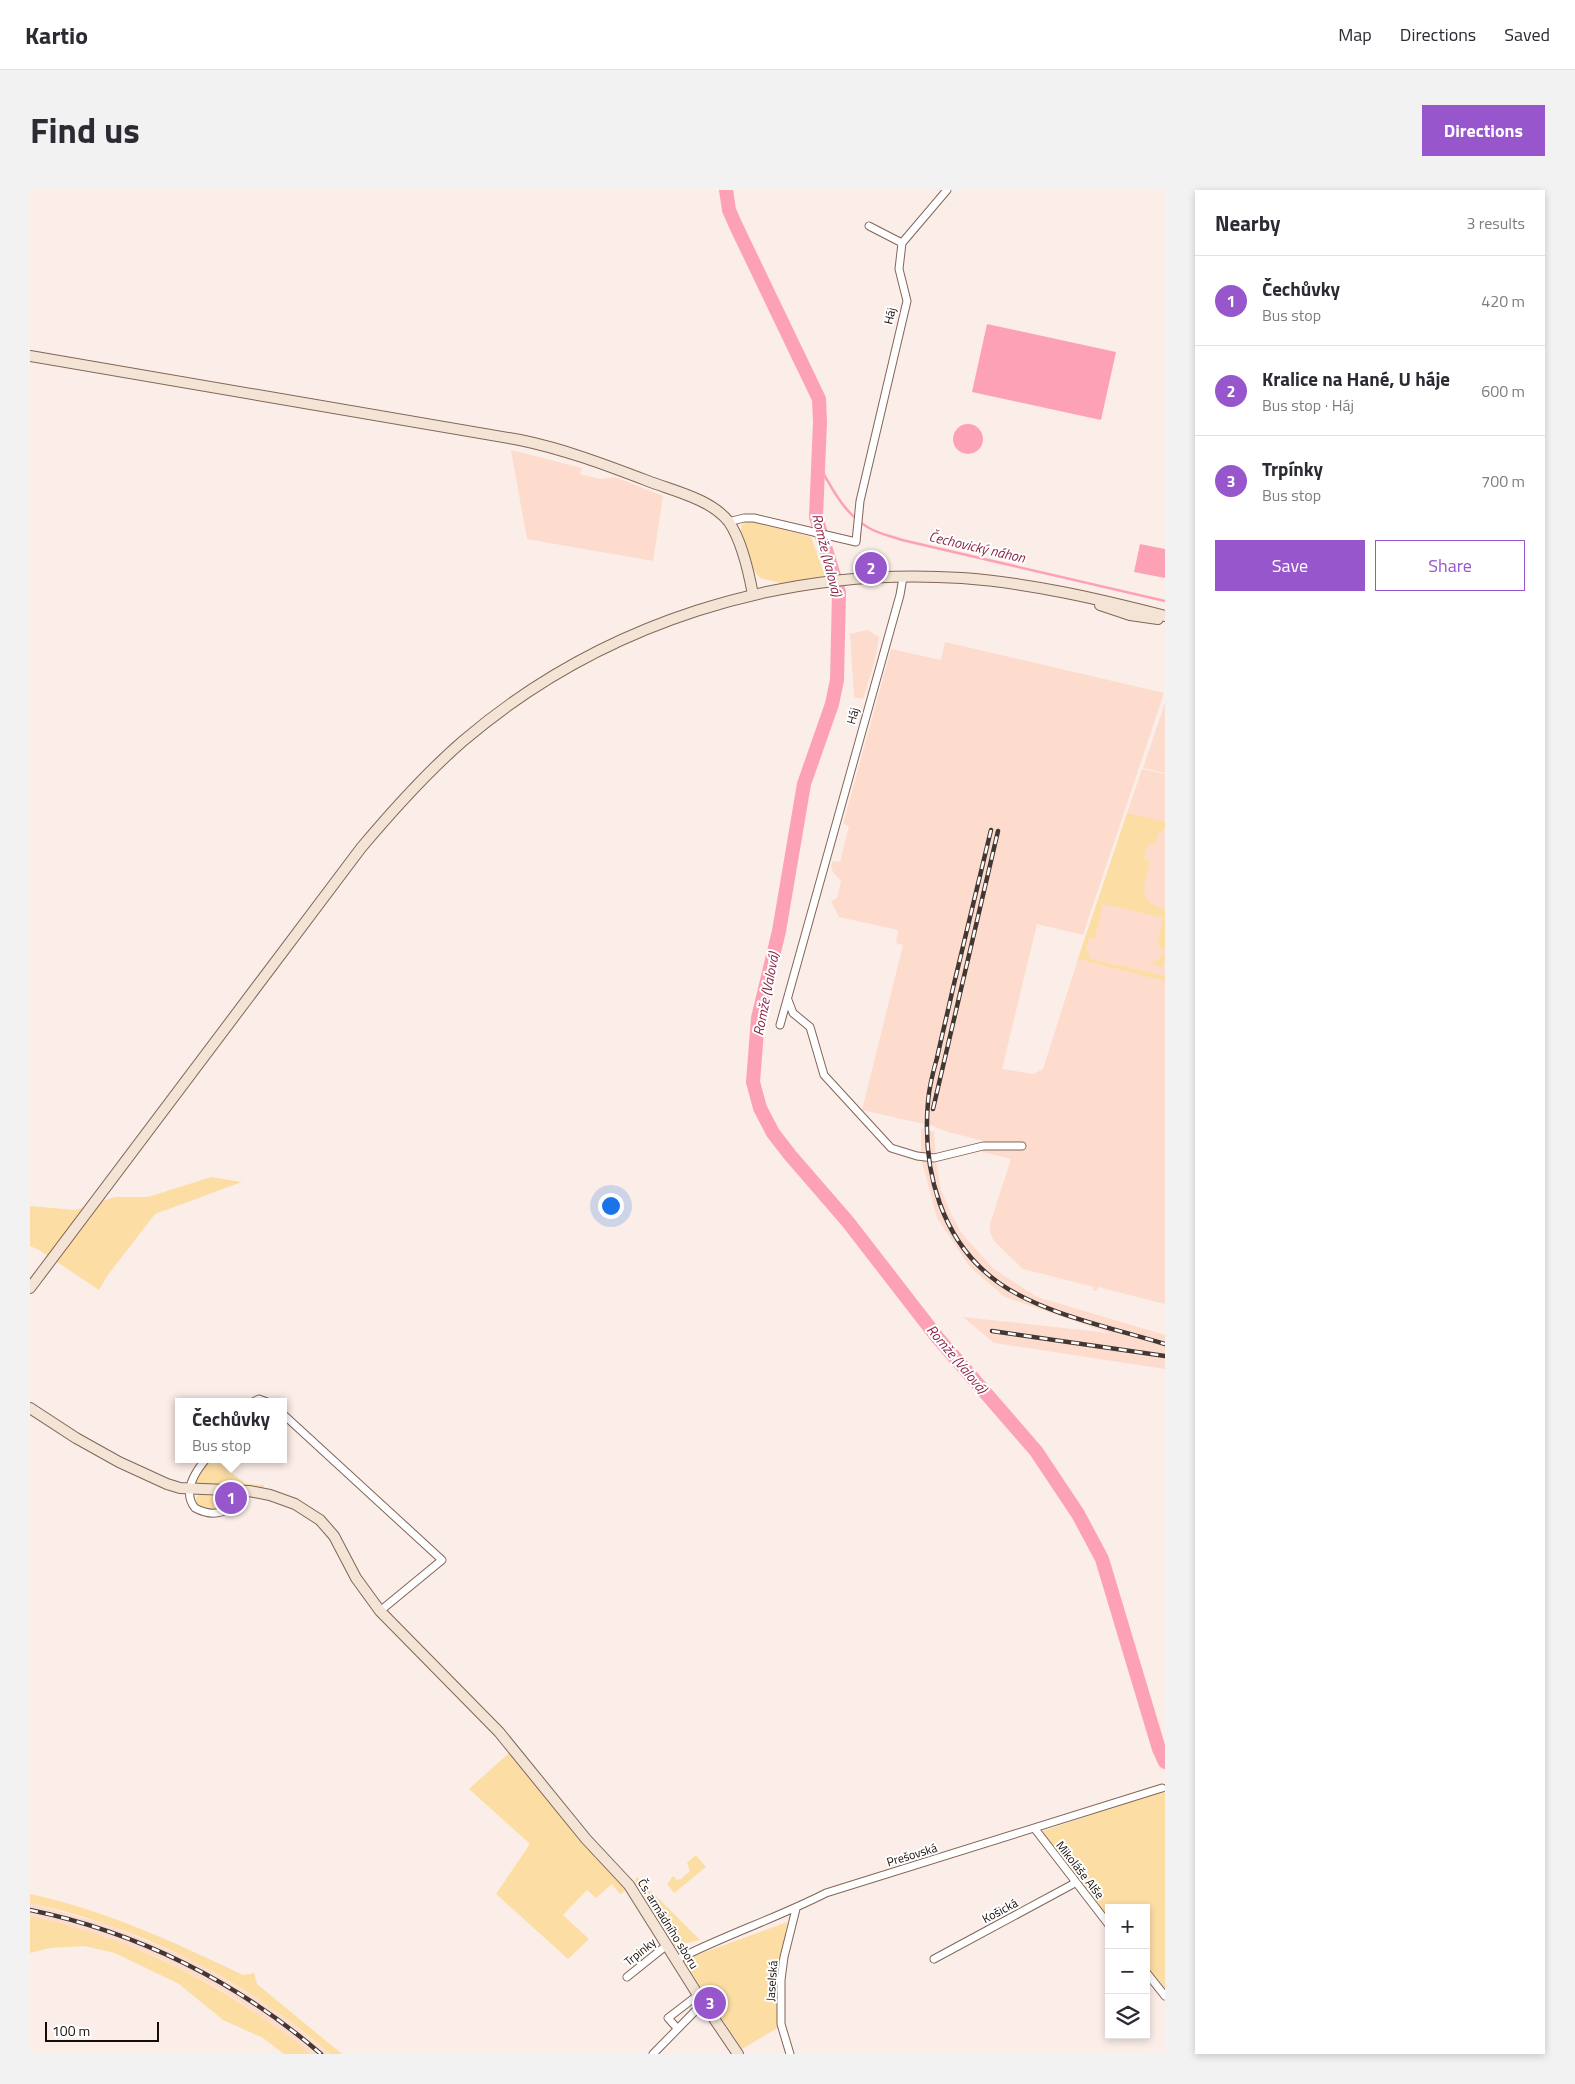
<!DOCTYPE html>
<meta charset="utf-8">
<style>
body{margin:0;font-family:"Titillium Web",sans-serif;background:#f2f2f3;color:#2b2b33}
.controls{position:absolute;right:15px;bottom:15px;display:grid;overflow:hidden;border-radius:0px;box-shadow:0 2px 8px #0003}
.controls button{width:45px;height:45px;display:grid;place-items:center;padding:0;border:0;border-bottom:1px solid #e1e1e2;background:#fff;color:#2b2b33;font:25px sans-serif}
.scale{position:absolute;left:15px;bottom:12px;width:114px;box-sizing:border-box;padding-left:5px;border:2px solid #160b07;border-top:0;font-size:14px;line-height:18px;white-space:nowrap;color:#160b07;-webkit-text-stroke:4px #fff;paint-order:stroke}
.you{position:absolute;left:580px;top:1015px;width:18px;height:18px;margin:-12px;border:4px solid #fff;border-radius:50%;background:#1a73e8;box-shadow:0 0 0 8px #1a73e833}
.badge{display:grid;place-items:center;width:32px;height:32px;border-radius:50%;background:#9756cc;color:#fff;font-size:16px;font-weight:700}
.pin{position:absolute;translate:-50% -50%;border:2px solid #fff;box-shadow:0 1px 5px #0006}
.popup{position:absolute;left:145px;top:1208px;width:112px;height:65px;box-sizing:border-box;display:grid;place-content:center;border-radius:0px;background:#fff;filter:drop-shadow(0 1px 4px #0005);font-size:16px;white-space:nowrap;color:#7c7c81}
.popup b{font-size:19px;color:#2b2b33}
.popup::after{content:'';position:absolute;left:50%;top:100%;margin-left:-10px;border:10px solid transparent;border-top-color:#fff}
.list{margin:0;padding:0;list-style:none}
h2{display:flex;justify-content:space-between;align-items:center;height:65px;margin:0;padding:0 20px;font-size:21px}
h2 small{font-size:16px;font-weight:400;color:#7c7c81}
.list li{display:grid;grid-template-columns:32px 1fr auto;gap:15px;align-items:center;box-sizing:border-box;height:90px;padding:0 20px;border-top:1px solid #e1e1e2}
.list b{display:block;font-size:19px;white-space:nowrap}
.list p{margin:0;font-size:16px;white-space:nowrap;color:#7c7c81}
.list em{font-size:16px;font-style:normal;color:#7c7c81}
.actions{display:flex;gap:10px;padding:15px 20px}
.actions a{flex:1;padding:11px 0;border:1px solid #9756cc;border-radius:0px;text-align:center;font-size:18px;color:#9756cc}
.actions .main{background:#9756cc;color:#fff}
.icon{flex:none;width:28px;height:28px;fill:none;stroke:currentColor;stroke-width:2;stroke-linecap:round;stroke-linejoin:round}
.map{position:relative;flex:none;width:1135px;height:1864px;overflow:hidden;border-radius:0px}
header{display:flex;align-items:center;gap:30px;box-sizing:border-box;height:70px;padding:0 25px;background:#fff;border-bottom:1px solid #e1e1e2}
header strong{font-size:24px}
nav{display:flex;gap:28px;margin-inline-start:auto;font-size:18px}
.intro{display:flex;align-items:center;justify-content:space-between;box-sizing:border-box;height:120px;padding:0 30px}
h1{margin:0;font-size:35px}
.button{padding:12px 22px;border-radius:0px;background:#9756cc;color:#fff;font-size:18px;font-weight:700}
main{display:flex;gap:30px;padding:0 30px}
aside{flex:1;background:#fff;border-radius:0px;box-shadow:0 2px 8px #0003}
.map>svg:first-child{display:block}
.built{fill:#fddcce}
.green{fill:#fcdea5}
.water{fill:#fda2b6}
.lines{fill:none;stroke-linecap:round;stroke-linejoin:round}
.stream{stroke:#fda2b6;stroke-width:2.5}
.river{stroke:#fda2b6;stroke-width:14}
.street-casing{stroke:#826559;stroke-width:9}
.secondary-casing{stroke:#826559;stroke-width:12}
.street{stroke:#fff;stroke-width:7}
.secondary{stroke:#f4e4d5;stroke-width:10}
.rail-casing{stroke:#423733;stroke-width:4.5}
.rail{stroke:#fff;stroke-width:2.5;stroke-dasharray:8;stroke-linecap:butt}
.labels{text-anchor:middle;stroke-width:4;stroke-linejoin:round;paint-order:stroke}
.street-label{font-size:12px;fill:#160b07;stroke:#fff}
.water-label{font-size:14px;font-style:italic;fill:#8a2345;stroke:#fff}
</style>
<header>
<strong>Kartio</strong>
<nav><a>Map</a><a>Directions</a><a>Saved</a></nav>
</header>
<div class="intro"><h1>Find us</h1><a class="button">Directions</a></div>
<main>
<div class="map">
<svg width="1135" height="1864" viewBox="0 0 1135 1864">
<rect width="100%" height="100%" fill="#fbede8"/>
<!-- built -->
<path class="built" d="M481,260L552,278L550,284L570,289L585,287L633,306L623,371L497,349Z
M837,440L849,447L845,470L833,509L824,507L820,444Z
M915,452L1134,503L1053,745L1007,734L972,879L1003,884L1013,879L1048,769L1112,579L1135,584V1114L1068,1097L1067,1101H1063L1064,1097L993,1079L964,1051L960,1042V1034L981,969L952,962L954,951L918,942L903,936L832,920L873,755L866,753L868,740L809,727L801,711L807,708L811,691L803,682L801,676L803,671L810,672L819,636L813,634L861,459L911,470Z
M1135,513V583L1113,578Z
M891,938L904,942L906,971L911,1000L921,1024L932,1044L964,1079L1007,1107L1135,1145V1179L964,1153L933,1127L1079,1143L975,1107L940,1077L907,1028L891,968Z
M0,1713L79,1735L162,1770L241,1817L300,1864H281L209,1811L182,1795L129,1768L75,1747L0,1726Z"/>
<!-- green -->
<path class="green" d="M719,331L781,347L795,386L750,393L730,388C721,378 707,347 712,334Z
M1097,623L1135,632V638L1128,644L1125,655L1118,654L1114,669L1120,671C1115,694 1105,712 1135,719V767L1132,778L1123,773L1124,770L1128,771L1130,765L1134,766L1135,760L1130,759L1128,752L1133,728L1073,714L1065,747L1064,749L1059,748L1056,762L1060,764V769L1135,786V791L1048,769Z
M181,987L212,992L125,1024L77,1086L69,1100L9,1060L0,1056V1016L45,1020L85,1007H118Z
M178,1269H185L215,1294L234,1295V1301L165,1294L164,1290Z
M171,1304L190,1308V1314H195L196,1308L202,1314L195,1317H188L187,1321C178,1320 170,1321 165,1312L167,1306Z
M479,1563L557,1657L597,1700L590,1704L582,1694L566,1708L557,1700L533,1725L559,1749L538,1769L466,1704L500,1654L439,1599Z
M1135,1600V1800L1116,1776V1718H1079V1729L1010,1642Z
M666,1665L676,1677L644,1703L637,1694L643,1686L647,1690L651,1689L660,1681L657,1673Z
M607,1687L670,1750L644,1756L605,1691Z
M0,1704C75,1720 144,1752 213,1785L221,1784L224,1782L227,1794L312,1864H300C214,1789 111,1737 0,1713Z
M0,1726C104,1748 199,1797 281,1864H254L233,1848L193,1830L149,1794L85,1763L54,1756L20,1758L0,1763Z
M757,1732L749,1789V1837L712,1859L653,1770Z"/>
<!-- water -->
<path class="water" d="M957,134L1086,162L1071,230L942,202Z
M923 249a15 15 0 1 1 30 0a15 15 0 1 1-30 0Z
M1110,354L1135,359V388L1104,382Z"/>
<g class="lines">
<!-- stream -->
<path class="stream" d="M787,272C801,297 814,324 839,338C849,344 861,346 872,350L1135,411"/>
<!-- river -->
<path class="river" d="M696,0L699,20L706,36L789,209L790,232L786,327L809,402L807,490L802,514L774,594L749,741L728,828L723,892L730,918L743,943L760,965L818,1032L907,1147L1006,1261L1048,1324L1072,1369L1129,1559L1135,1572"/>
<defs>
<path id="street" d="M839,36L872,53
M698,332L714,328H724L826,352L830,311L877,111L869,79L872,53L917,0
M758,810L763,823L780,837L794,885L861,958L887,966L904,968L953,956H992
M750,835L870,405L873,387
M223,1212L229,1209L237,1212
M254,1225L412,1370L350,1421
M176,1269C165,1282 152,1302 165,1318C189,1331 203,1318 219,1301
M1005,1639L1079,1735
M904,1769L1045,1693
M646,1770C695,1745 747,1728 796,1703L1132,1598
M1116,1782L1135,1806
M597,1787L637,1755
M647,1838L638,1828L668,1805
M623,1864L673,1813
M760,1864L751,1834V1790L754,1767L766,1719"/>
<path id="secondary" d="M0,166L490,250C534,259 576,275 618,291C644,301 681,309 699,332C711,350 719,383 723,405
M1070,415L1100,425L1128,429
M0,1098L331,658C363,620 396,583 433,551C571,433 752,376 932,388C1000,393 1069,409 1135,426
M0,1218L46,1248L89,1272L137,1294L150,1298L219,1301L240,1305L265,1314L290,1330L304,1346L326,1388L350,1421L469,1542L556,1649L599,1695L668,1805L708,1864"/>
</defs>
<!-- street casing -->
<use href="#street" class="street-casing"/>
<!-- secondary casing -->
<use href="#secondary" class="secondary-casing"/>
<!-- street -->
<use href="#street" class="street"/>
<!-- secondary -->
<use href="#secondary" class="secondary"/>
<defs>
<path id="rail" d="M961,640C948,693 936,745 923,798C918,821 912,845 907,868C903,882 899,897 898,912C892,980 911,1052 969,1093C1013,1124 1083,1138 1135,1154
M903,919L968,641
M962,1141L1135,1166
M0,1720C107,1742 208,1792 291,1864"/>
</defs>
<!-- rail casing -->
<use href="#rail" class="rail-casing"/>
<!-- rail -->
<use href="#rail" class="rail"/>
</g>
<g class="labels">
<!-- street labels -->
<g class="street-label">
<text transform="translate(860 126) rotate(-77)" y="4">Háj</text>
<text transform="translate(823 526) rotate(-75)" y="4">Háj</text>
<text transform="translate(882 1665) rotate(-17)" y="4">Prešovská</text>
<text transform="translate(1050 1680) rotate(52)" y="4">Mikoláše Alše</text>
<text transform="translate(970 1721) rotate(-28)" y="4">Košická</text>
<text transform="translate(638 1734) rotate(58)" y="4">Čs. armádního sboru</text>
<text transform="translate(610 1762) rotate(-39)" y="4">Trpinky</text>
<text transform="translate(742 1791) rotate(-86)" y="4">Jaselská</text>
</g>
<!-- water labels -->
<g class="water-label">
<text transform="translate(947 357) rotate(13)" y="5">Čechovický náhon</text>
<text transform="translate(797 365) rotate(76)" y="5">Romže (Valová)</text>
<text transform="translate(736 804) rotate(-79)" y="5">Romže (Valová)</text>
<text transform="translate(927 1169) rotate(50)" y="5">Romže (Valová)</text>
</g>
</g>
</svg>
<div class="controls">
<button>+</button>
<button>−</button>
<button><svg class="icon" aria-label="layers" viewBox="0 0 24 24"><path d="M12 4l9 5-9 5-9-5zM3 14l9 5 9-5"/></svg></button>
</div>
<div class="scale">100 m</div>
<div class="you"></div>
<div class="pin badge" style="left:201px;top:1308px">1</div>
<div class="popup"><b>Čechůvky</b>Bus stop</div>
<div class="pin badge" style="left:841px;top:378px">2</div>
<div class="pin badge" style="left:680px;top:1813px">3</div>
</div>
<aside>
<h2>Nearby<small>3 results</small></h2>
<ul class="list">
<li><span class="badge">1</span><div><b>Čechůvky</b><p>Bus stop</p></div><em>420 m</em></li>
<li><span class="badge">2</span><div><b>Kralice na Hané, U háje</b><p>Bus stop · Háj</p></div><em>600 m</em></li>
<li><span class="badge">3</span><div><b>Trpínky</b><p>Bus stop</p></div><em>700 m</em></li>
</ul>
<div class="actions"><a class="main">Save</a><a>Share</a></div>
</aside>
</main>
